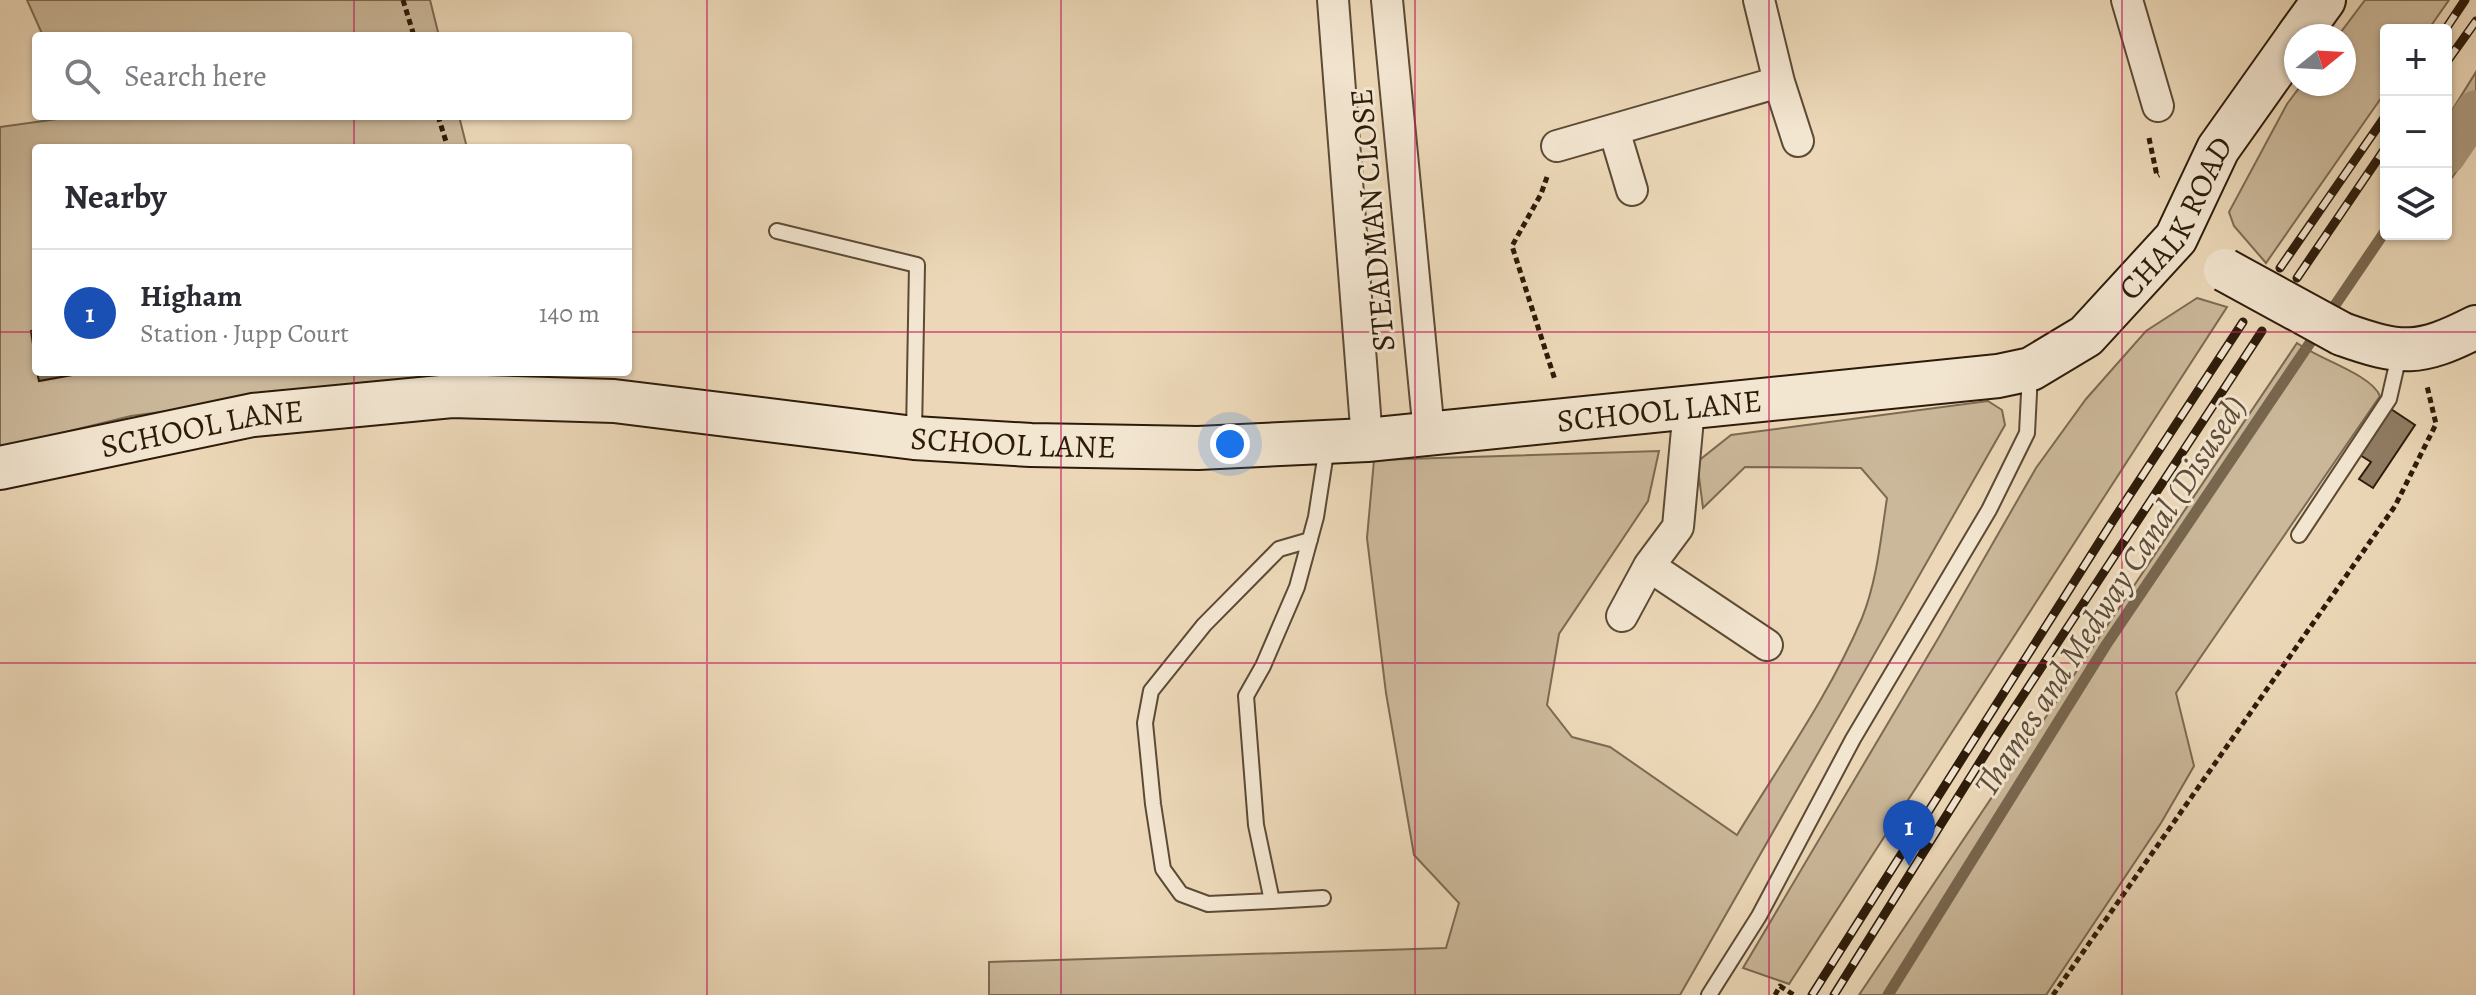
<!DOCTYPE html>
<meta charset="utf-8">
<style>
body{margin:0;font-family:Alegreya,serif;background:#f2f2f3;color:#2b2b33}
.controls{position:absolute;right:24px;top:24px;display:grid;overflow:hidden;border-radius:8px;box-shadow:0 2px 6px #0004}
.controls button{width:72px;height:72px;display:grid;place-items:center;padding:0;border:0;border-bottom:2px solid #e1e1e2;background:#fff;color:#2b2b33;font:40px sans-serif}
.compass{position:absolute;left:2284px;top:24px;width:72px;height:72px;border-radius:50%;background:#fff;box-shadow:0 2px 6px #0004;rotate:72deg}
.you{position:absolute;left:1230px;top:444px;width:28px;height:28px;margin:-20px;border:6px solid #fff;border-radius:50%;background:#1a73e8;box-shadow:0 0 0 12px #1a73e833}
.badge{display:grid;place-items:center;width:52px;height:52px;border-radius:50%;background:#8f2418;color:#fff;font-size:26px;font-weight:700}
.pin{position:absolute;translate:-50% -66px;filter:drop-shadow(0 2px 4px #0008)}
.pin::after{content:'';position:absolute;top:42px;width:28px;height:24px;background:inherit;clip-path:polygon(0 0,100% 0,50% 100%)}
.list{margin:0;padding:0;list-style:none}
h2{display:flex;justify-content:space-between;align-items:center;height:104px;margin:0;padding:0 32px;font-size:34px}
h2 small{font-size:26px;font-weight:400;color:#7c7c81}
.list li{display:grid;grid-template-columns:52px 1fr auto;gap:24px;align-items:center;box-sizing:border-box;height:128px;padding:0 32px;border-top:2px solid #e1e1e2}
.list b{display:block;font-size:30px;white-space:nowrap}
.list p{margin:0;font-size:26px;white-space:nowrap;color:#7c7c81}
.list em{font-size:26px;font-style:normal;color:#7c7c81}
.icon{flex:none;width:44px;height:44px;fill:none;stroke:currentColor;stroke-width:2;stroke-linecap:round;stroke-linejoin:round}
.map{position:relative;flex:none;width:2476px;height:995px;overflow:hidden}
.search{position:absolute;background:#fff;box-shadow:0 2px 6px #0004;left:32px;top:32px;width:600px;height:88px;display:flex;align-items:center;gap:20px;box-sizing:border-box;padding:0 28px;border-radius:8px;color:#7c7c81;font-size:30px}
.panel{position:absolute;background:#fff;box-shadow:0 2px 6px #0004;left:32px;top:144px;width:600px;height:232px;border-radius:8px}
.map>svg:first-child{display:block}
.green{fill:#cbb89a;stroke:#7c6a52;stroke-width:2}
.lines{fill:none;stroke-linecap:round;stroke-linejoin:round}
.stream{stroke:#78664e;stroke-width:11}
.canal{stroke:#ab987c;stroke-width:40}
.building{fill:#907d64;stroke:#2c1b09;stroke-width:2}
.lane-casing{stroke:#5c4a35;stroke-width:18}
.street-casing{stroke:#5c4a35;stroke-width:34}
.secondary-casing{stroke:#2c1b09;stroke-width:46}
.path{stroke:#2c1b09;stroke-width:5;stroke-dasharray:6 4;stroke-linecap:butt}
.lane{stroke:#f3e6d1;stroke-width:14}
.street{stroke:#f3e6d1;stroke-width:30}
.secondary{stroke:#f3e6d1;stroke-width:42}
.rail-casing{stroke:#2c1b09;stroke-width:9}
.rail{stroke:#f3e6d1;stroke-width:6;stroke-dasharray:18;stroke-linecap:butt}
.secondary-bridge-casing{stroke:#2c1b09;stroke-width:46;stroke-linecap:butt}
.secondary-bridge{stroke:#f3e6d1;stroke-width:42}
.grid{fill:none;stroke:#c2185b;stroke-width:2;stroke-opacity:0.55}
.labels{text-anchor:middle;stroke-width:6;stroke-linejoin:round;paint-order:stroke}
.street-label{font-size:32px;fill:#2c1b09;stroke:#f3e6d1}
.water-label{font-size:34px;font-style:italic;fill:#5f4d37;stroke:#f3e6d1}
</style>
<div class="map">
<svg width="2476" height="995" viewBox="0 0 2476 995">
<rect width="100%" height="100%" fill="#ecd8b8"/>
<filter id="stains"><feTurbulence type="fractalNoise" baseFrequency=".0025" numOctaves="4"/><feColorMatrix values="0 0 0 0 .2 0 0 0 0 .09 0 0 0 0 .02 0 0 0 .5 -.17"/></filter>
<radialGradient id="worn" r=".72"><stop offset=".6" stop-color="#630" stop-opacity="0"/><stop offset="1" stop-color="#630" stop-opacity=".3"/></radialGradient>
<!-- green -->
<path class="green" d="M27,0H430L439,36H43Z
M2365,0H2449L2428,30H2386V91L2266,263L2234,226L2229,212L2287,104L2302,84H2344V36H2338Z
M2476,72V144L2446,186V120Z
M79,116H459L467,148H36V372H459L131,416L0,448V127Z
M2197,298L2227,307L1789,984L1743,968L1939,637L2036,468L2086,399L2146,331Z
M2297,343C2318,359 2371,374 2380,396L2176,693L2194,766L2161,823L2046,995H1859Z
M1988,401L2002,410L2005,425L1680,995H989V962L1446,948L1459,903L1414,855L1386,693L1367,538L1374,460L1659,451L1648,501L1559,634L1547,705L1572,737L1610,747L1737,835C1780,764 1830,694 1862,618C1877,581 1881,537 1887,498L1861,468L1745,467L1703,508L1697,462L1731,435Z"/>
<g class="lines">
<!-- stream -->
<path class="stream" d="M2327,317L2386,230
M1888,995L2106,645L2318,331"/>
<!-- canal -->
<path class="canal" d="M2446,155L2476,110"/>
</g>
<!-- building -->
<path class="building" d="M36,330V364L31,331Z
M37,372H77L78,374L39,381Z
M2391,409L2415,425L2373,488L2359,479L2371,462L2360,455Z"/>
<g class="lines">
<defs>
<path id="lane" d="M777,231L917,265L914,433
M2299,535L2389,399L2400,351
M1323,898L1272,901L1256,825L1246,696L1263,666L1297,587L1316,517L1327,446
M1272,901L1208,904L1181,894L1163,869L1153,804L1145,723L1151,691L1204,625L1279,549L1310,540
M1709,995L1759,916L1853,739L1989,510L2027,433L2030,373"/>
<path id="street" d="M1333,0L1367,440
M1387,0L1429,433
M1759,0L1779,82L1798,141
M2127,0L2158,106
M1614,130L1632,190
M1557,146L1779,82
M1689,408L1678,527L1649,566L1767,645
M1622,616L1649,566"/>
<g id="secondary">
<path d="M2298,36L2324,0"/>
<path d="M2342,334C2401,355 2419,356 2476,327"/>
<path id="s1" d="M0,468L253,415L452,396L614,401L914,438L1031,445L1198,448L1367,440L1998,376L2031,369L2086,336L2176,238L2218,149L2296,39"/>
</g>
</defs>
<!-- lane casing -->
<use href="#lane" class="lane-casing"/>
<!-- street casing -->
<use href="#street" class="street-casing"/>
<!-- secondary casing -->
<use href="#secondary" class="secondary-casing"/>
<!-- path -->
<path class="path" d="M403,0L414,36
M438,116L448,148
M2149,138L2157,176L2159,175
M1547,177L1541,194L1512,246L1555,380
M1775,995L1780,986L1794,995
M2053,995L2395,506L2436,424L2427,386"/>
<!-- lane -->
<use href="#lane" class="lane"/>
<!-- street -->
<use href="#street" class="street"/>
<!-- secondary -->
<use href="#secondary" class="secondary"/>
<defs>
<path id="rail" d="M2445,30L2465,0
M2446,63L2476,21
M2280,268L2386,115
M2297,278L2386,147
M1812,995L2114,519L2243,322
M1834,995L1995,738L2262,331"/>
</defs>
<!-- rail casing -->
<use href="#rail" class="rail-casing"/>
<!-- rail -->
<use href="#rail" class="rail"/>
<defs>
<path id="secondary-bridge" d="M2225,270L2342,334"/>
</defs>
<!-- secondary-bridge casing -->
<use href="#secondary-bridge" class="secondary-bridge-casing"/>
<!-- secondary-bridge -->
<use href="#secondary-bridge" class="secondary-bridge"/>
</g>
<!-- grid -->
<path class="grid" d="M354,0V36M707,0V995M1061,0V995M1415,0V995M1769,0V995M2122,0V995M354,116V148M0,332H36M628,332H2476M354,372V995M0,663H2476"/>
<g class="labels">
<!-- street labels -->
<g class="street-label">
<text dy="11" stroke="none"><textPath href="#s1" startOffset="2258">CHALK ROAD</textPath></text>
<text transform="translate(1372 220) rotate(-95)" y="11">STEADMAN CLOSE</text>
<text dy="11" stroke="none"><textPath href="#s1" startOffset="1670">SCHOOL LANE</textPath></text>
<text dy="11" stroke="none"><textPath href="#s1" startOffset="206">SCHOOL LANE</textPath></text>
<text dy="11" stroke="none"><textPath href="#s1" startOffset="1022">SCHOOL LANE</textPath></text>
</g>
<!-- water labels -->
<g class="water-label">
<text transform="translate(2110 595) rotate(-57)" y="12">Thames and Medway Canal (Disused)</text>
</g>
</g>
<rect width="100%" height="100%" filter="url(#stains)"/>
<rect width="100%" height="100%" fill="url(#worn)"/>
</svg>
<div class="controls">
<button>+</button>
<button>−</button>
<button><svg class="icon" aria-label="layers" viewBox="0 0 24 24"><path d="M12 4l9 5-9 5-9-5zM3 14l9 5 9-5"/></svg></button>
</div>
<svg class="compass" viewBox="-18 -18 36 36"><path d="M0-13l5 13h-10z" fill="#e53935"/><path d="M0 13l5-13h-10z" fill="#7c7c81"/></svg>
<div class="you"></div>
<div class="pin badge" style="left:1909px;top:866px;background:#1a4fb4">1</div>
<div class="search"><svg class="icon" aria-label="search" viewBox="0 0 24 24"><circle cx="10" cy="10" r="6"/><path d="M15 15l6 6"/></svg>Search here</div>
<section class="panel">
<h2>Nearby<small></small></h2>
<ul class="list">
<li><span class="badge" style="background:#1a4fb4">1</span><div><b>Higham</b><p>Station · Jupp Court</p></div><em>140 m</em></li>
</ul>
</section>
</div>
